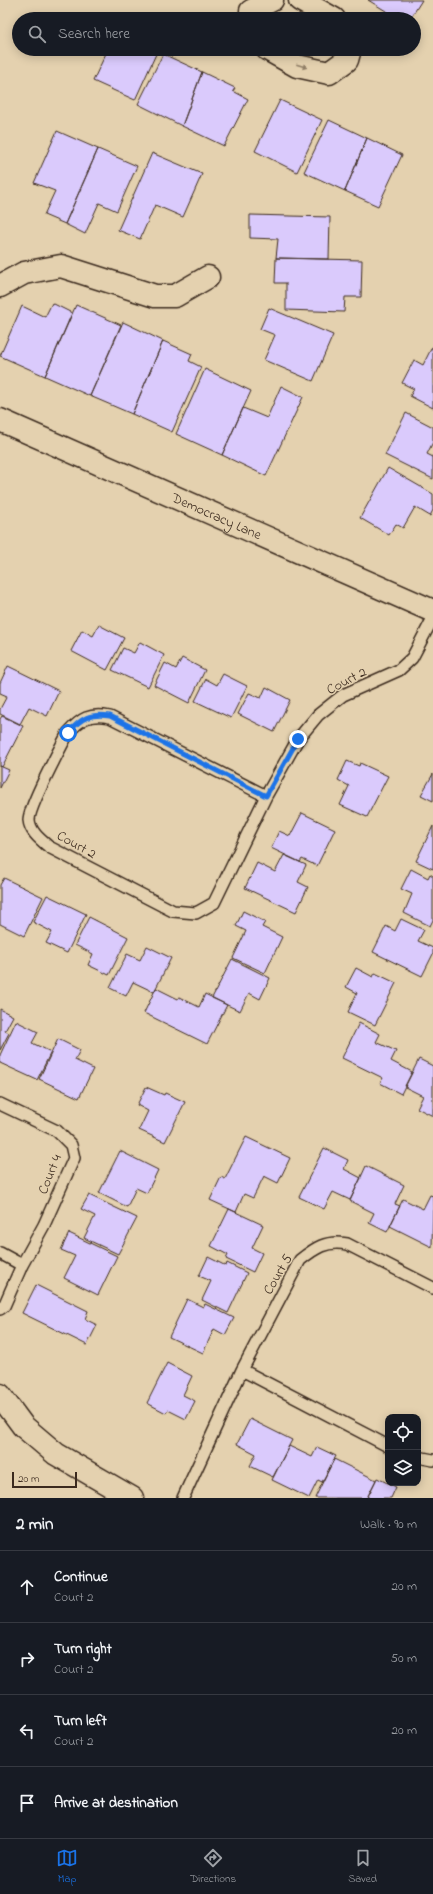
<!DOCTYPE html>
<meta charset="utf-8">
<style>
body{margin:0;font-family:"Indie Flower",sans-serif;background:#20242c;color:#f1f3f6}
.controls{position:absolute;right:12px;bottom:12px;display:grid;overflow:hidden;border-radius:8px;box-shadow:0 2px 10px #0003}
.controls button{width:36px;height:36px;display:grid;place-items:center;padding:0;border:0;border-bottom:1px solid #363941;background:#171b24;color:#f1f3f6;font:20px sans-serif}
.scale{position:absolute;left:12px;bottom:10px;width:65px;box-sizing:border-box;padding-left:4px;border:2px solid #3b2a1e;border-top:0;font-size:11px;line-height:14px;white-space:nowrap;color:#3b2a1e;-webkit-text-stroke:3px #e4d1af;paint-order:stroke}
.stop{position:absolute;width:12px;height:12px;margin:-9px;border:3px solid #1a73e8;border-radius:50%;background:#fff}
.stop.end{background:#1a73e8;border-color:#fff;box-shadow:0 1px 4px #0008}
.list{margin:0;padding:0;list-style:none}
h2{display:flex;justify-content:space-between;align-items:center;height:52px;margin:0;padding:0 16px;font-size:17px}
h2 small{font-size:13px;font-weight:400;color:#9ea1a6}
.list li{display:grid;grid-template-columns:26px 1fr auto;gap:12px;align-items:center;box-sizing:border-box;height:72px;padding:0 16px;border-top:1px solid #363941}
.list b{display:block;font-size:15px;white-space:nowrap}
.list p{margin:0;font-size:13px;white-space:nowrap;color:#9ea1a6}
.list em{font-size:13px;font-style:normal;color:#9ea1a6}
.icon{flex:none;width:22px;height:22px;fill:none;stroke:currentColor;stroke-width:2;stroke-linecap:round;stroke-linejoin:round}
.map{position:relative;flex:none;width:433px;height:1498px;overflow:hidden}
.search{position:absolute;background:#171b24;box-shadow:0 2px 10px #0003;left:12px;right:12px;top:12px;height:44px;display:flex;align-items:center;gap:10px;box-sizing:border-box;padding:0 14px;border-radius:22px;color:#9ea1a6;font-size:15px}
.sheet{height:340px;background:#171b24}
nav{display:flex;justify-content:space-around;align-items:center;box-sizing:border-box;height:56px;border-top:1px solid #363941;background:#171b24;font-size:11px;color:#9ea1a6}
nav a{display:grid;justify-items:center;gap:2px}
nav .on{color:#1a73e8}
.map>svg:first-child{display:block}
.building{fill:#dacafc;stroke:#3b2a1e}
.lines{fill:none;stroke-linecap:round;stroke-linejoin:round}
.service-casing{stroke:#3b2a1e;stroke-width:14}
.minor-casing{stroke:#3b2a1e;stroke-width:25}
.tertiary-casing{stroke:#3b2a1e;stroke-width:25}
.service{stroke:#e4d1af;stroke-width:11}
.minor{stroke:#e4d1af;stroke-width:22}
.tertiary{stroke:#e4d1af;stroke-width:22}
.oneway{fill:#907e66}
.route{stroke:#1a73e8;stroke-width:5}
.labels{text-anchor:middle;stroke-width:3;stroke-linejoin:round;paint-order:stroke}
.street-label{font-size:14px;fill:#3b2a1e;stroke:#e4d1af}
</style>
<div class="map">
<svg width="433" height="1498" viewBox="0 0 433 1498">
<rect width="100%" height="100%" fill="#e4d1af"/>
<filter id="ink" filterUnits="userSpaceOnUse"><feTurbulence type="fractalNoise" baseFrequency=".025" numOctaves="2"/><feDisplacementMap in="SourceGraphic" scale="8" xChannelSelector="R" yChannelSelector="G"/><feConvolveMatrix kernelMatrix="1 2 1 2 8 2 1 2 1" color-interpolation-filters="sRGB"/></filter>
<g filter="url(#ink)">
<!-- building -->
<path class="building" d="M368,0H422L410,19H399Z
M108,49H146L156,54L135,100L93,81Z
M163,54L202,72L182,126L138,104Z
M202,72L235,88L233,91L248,99L224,146L182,126Z
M280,100L322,120L297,172L255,151Z
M329,120L367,138L345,191L304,172Z
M57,131L98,149L65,224L44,215L55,191L34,183Z
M367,138L402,155L378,206L345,191Z
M98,149L137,166L117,211L99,203L85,234L65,224Z
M152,153L202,174L183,217L155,205L140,239L118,230Z
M250,215L330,217L329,259L276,258L278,239L250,238Z
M276,258L362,260L361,297H345L344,312L286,310V283H275Z
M52,303L72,313L45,376L0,356L22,306L45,317Z
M76,305L121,325L90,396L45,376Z
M269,308L333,335L313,381L264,360L275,335L260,329Z
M123,322L163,341L132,414L90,396Z
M163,341L192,354L189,361L201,367L172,432L132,414Z
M432,347H433V408L410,396L414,389L402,383L414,360L423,365Z
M205,369L251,391L222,455L176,434Z
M281,386L303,397L266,476L222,455L243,408L267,418Z
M406,413L433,427V442L427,454L433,457V479L385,455Z
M388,468L433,494V510L430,516L415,507L403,528L396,524L389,535L360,518Z
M99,625L124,638L107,670L71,651L82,630L93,636Z
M140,642L164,655L148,687L112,670L123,648L134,653Z
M182,658L205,670L189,703L154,685L165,663L176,669Z
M8,666L59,691L47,716L29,707L20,724L0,714V709L7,696L0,693V683Z
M223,674L247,686L231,718L195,701L206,679L217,685Z
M266,687L290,700L274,732L238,714L249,693L261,698Z
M2,716L23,726L2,767L0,766V719Z
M347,761L359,766L360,763L388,776L367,817L340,805L349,786L338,780Z
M0,766L9,770L0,788Z
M433,774V801L421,795Z
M302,813L335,829L317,866L302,859L300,862L271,848L279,831L290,836Z
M433,826V869L416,861Z
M284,855L306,865L298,882L308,887L296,912L245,888L257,863L275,872Z
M411,869L428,878L430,874L433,876V920L430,926L404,913L412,894L401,889Z
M4,878L43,897L24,936L0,924V885Z
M47,895L86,914L67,953L46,943L52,932L33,922Z
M243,911L265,922L262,927L282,937L265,973L233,958L246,931L236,926Z
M89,917L128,937L109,975L88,965L93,954L75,945Z
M401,919L424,930L418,941L433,948V954L422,976L373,952L386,926L395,931Z
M147,946L171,958L154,992L133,982L126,996L110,988L127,954L140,960Z
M232,959L270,978L260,999L249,993L240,1011L212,998Z
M356,968L373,977L375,973L396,983L375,1025L348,1012L357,993L346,987Z
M156,988L178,999L179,997L199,1007L205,994L227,1005L207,1044L144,1013Z
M0,1009L13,1016L5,1031L9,1033L0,1050Z
M16,1021L38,1032L32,1043L51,1052L37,1080L0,1063V1055Z
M359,1023L380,1034L376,1042L396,1051L391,1061L412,1072L401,1094L380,1083L383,1078L342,1058Z
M58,1039L80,1050L75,1060L93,1069L79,1098L39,1079Z
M419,1059L433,1066V1116L417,1108L423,1096L405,1087Z
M146,1087L164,1095L165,1093L185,1102L165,1142L139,1130L148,1111L137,1105Z
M246,1137L290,1158L278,1183L264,1176L253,1198L244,1194L236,1212L210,1200L221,1177L225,1179Z
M324,1148L348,1160L344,1169L361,1178L350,1200L333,1192L324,1209L299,1197Z
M120,1151L158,1170L147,1193L136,1188L127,1207L99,1193Z
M366,1166L404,1185L395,1204L400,1206L387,1232L369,1223L374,1213L350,1201Z
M89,1195L137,1218L118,1254L84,1238L95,1216L81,1209Z
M430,1195L433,1196L432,1247L390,1226L403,1199L423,1209Z
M229,1209L263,1225L252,1248L262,1253L253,1272L226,1259L228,1255L211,1246Z
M69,1233L117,1256L98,1295L64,1278L75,1256L61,1250Z
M208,1257L226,1266L227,1263L247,1273L228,1313L202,1300L211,1281L199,1276Z
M36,1285L88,1311L85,1319L97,1325L87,1345L22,1313Z
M187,1299L203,1307L205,1304L234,1318L225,1335L214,1329L203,1353L169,1337Z
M167,1363L192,1376L183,1395L195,1401L186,1419L168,1410L166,1413L147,1403Z
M250,1419L292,1440L273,1477L250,1466L256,1454L237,1444Z
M289,1446L312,1457L317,1447L336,1456L322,1482L318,1480L309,1498L272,1480Z
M334,1459L376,1480L367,1498H315Z
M377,1478L396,1487L391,1498H367Z"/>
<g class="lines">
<defs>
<path id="service" d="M266,796L110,717C90,713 81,718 68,733C60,749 29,806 29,820C30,832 41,840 49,847L173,911L196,913L214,903L266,796L298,739L318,715L343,695L399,670L412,658L433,618
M0,1104L57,1131L71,1145L74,1158L44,1225L22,1265L4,1306L0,1309
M0,1253L22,1265
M242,1370L388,1446
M418,1457L433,1460
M183,1498L242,1370L300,1260C315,1248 326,1240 347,1244L433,1288"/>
<g id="minor">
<path d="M300,0L334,19"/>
<path d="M251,19V11L272,0"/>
<path d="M267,49L297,66L329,73L347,60L350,49"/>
<path d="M0,286L24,273L61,266L155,296H175L208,277"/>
<path id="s1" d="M0,420L433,611"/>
</g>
<path id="tertiary" d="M0,1395L23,1426L56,1454L132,1498"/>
</defs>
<!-- service casing -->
<use href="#service" class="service-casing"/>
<!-- minor casing -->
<use href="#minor" class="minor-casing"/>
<!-- tertiary casing -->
<use href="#tertiary" class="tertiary-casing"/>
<!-- service -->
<use href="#service" class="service"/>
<!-- minor -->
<use href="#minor" class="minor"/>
<!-- tertiary -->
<use href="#tertiary" class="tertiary"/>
</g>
<!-- one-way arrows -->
<defs><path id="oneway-solid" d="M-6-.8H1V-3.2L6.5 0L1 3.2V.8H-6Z"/></defs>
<use class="oneway" href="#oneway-solid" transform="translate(302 66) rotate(16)"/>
</g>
<g class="lines" filter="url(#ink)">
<!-- route -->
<path class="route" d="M68,733C81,718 90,713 110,716L266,796L298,739"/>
</g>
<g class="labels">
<!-- street labels -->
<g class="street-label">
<text dy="5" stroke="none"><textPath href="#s1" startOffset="237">Democracy Lane</textPath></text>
<text transform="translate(346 680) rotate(-28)" y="5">Court 2</text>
<text transform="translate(77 844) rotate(29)" y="5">Court 2</text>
<text transform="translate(49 1174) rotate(-68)" y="5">Court 4</text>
<text transform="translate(277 1274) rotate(-60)" y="5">Court 5</text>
</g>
</g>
</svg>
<div class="controls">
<button><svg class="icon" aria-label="locate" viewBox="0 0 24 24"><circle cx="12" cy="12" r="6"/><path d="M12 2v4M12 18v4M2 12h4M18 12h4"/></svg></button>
<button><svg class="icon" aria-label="layers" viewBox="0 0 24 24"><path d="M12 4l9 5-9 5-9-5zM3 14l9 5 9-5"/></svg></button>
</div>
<div class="scale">20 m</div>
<div class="stop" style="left:68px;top:733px"></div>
<div class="stop end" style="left:298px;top:739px"></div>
<div class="search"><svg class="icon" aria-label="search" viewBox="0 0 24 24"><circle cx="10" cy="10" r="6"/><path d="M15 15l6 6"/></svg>Search here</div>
</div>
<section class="sheet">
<h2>2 min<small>Walk · 90 m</small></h2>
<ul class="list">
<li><svg class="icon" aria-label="ahead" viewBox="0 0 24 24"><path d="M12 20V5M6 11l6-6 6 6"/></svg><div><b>Continue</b><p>Court 2</p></div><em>20 m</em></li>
<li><svg class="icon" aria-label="right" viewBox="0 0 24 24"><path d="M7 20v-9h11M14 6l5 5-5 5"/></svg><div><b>Turn right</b><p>Court 2</p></div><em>50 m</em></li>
<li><svg class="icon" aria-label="left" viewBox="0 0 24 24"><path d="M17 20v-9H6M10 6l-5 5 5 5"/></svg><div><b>Turn left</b><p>Court 2</p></div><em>20 m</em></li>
<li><svg class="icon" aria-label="arrive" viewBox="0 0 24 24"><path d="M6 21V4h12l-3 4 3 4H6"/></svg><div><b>Arrive at destination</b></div></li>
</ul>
</section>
<nav>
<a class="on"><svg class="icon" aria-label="map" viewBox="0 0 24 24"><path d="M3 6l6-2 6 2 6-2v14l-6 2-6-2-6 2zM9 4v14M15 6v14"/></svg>Map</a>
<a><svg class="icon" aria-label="directions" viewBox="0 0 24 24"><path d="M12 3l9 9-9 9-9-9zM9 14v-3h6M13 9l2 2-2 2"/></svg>Directions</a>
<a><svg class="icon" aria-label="saved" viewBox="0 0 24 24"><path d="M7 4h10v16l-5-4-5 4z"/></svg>Saved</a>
</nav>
